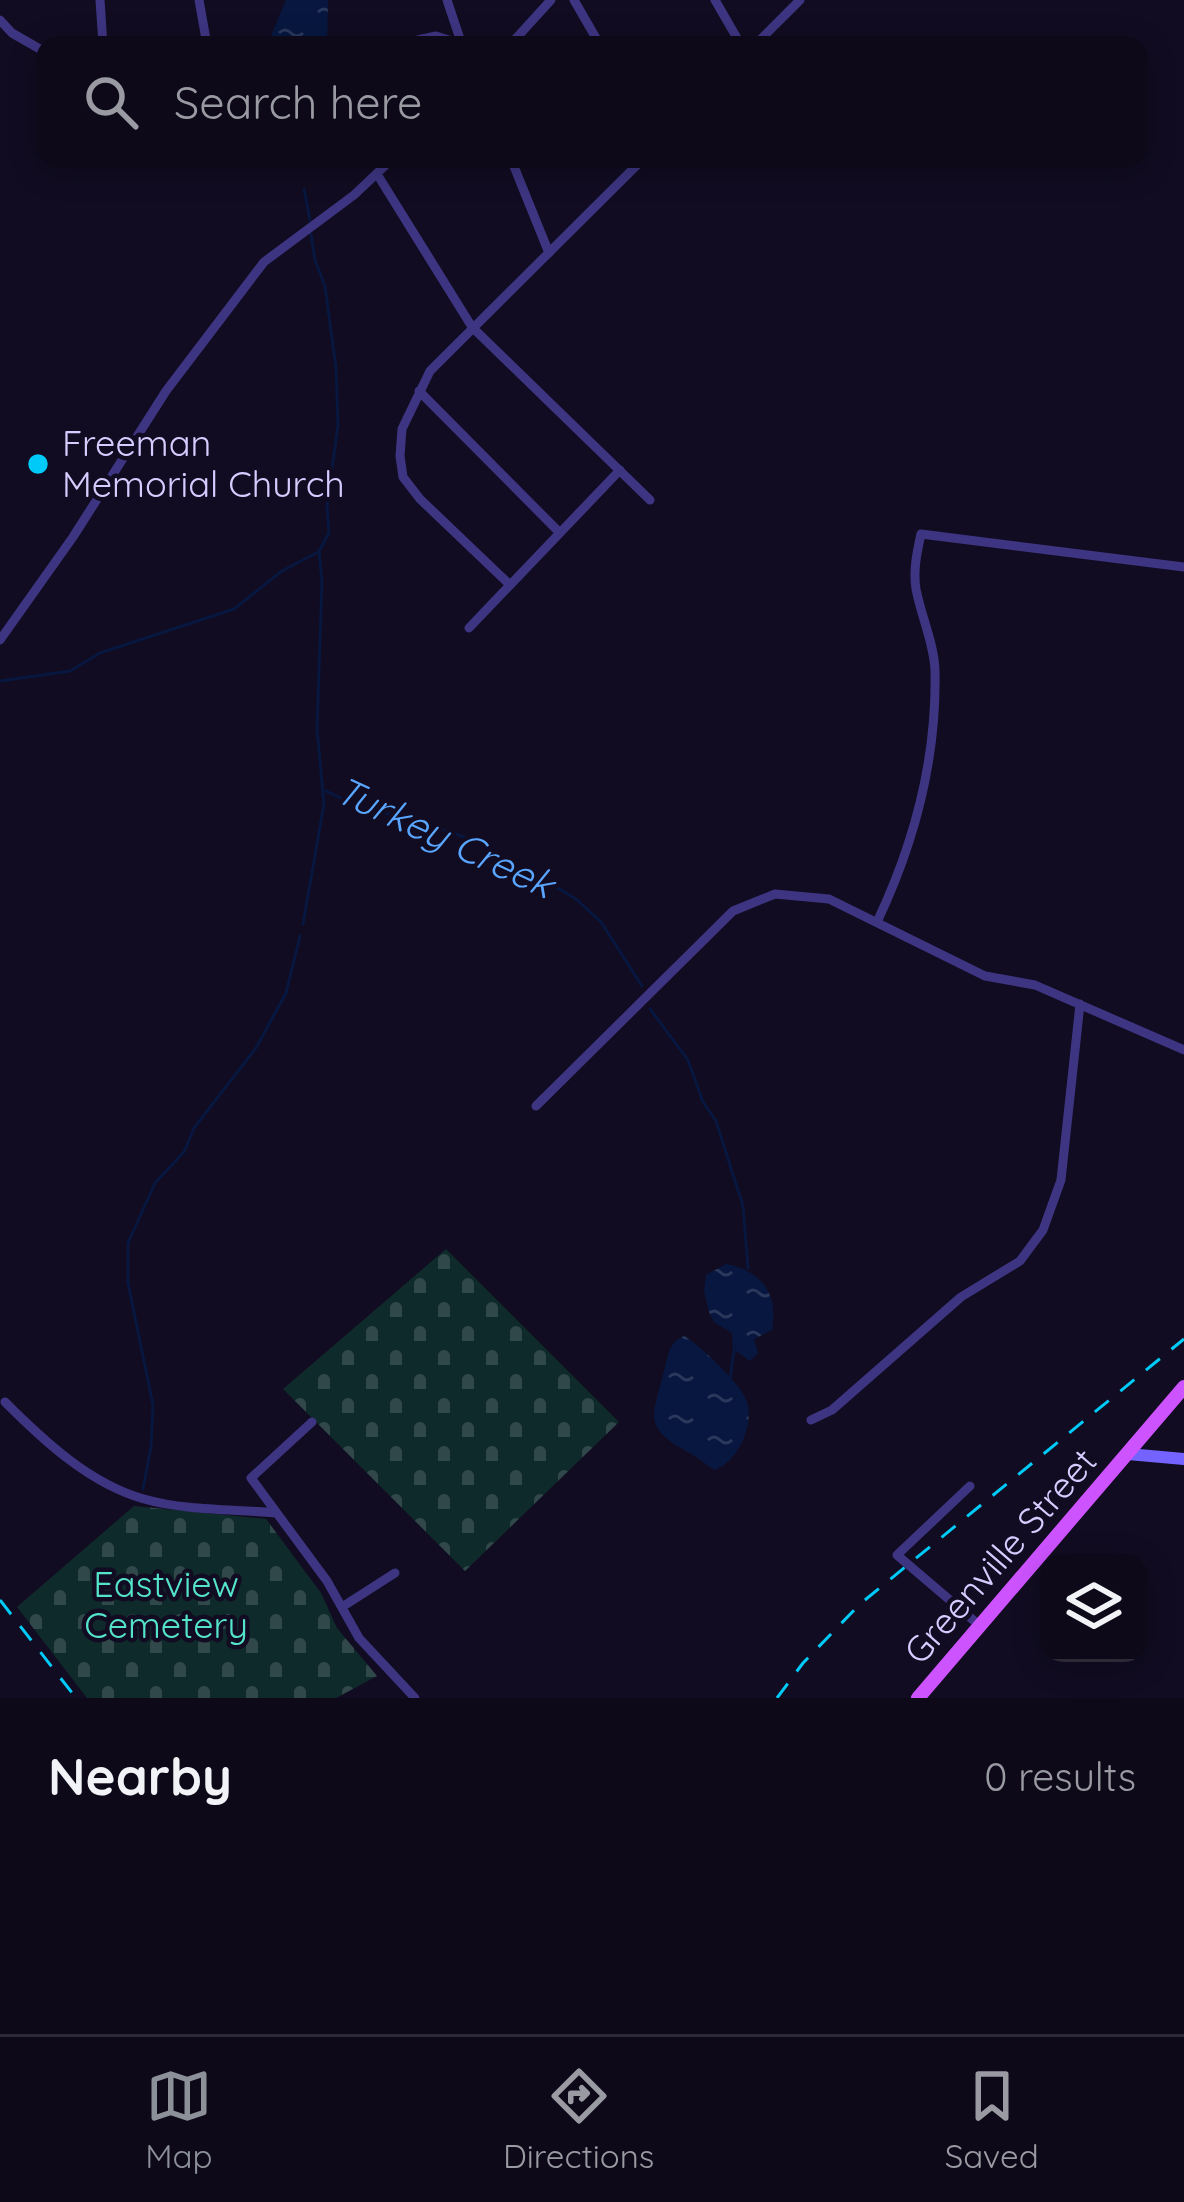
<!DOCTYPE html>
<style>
body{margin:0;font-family:Quicksand,sans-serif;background:#1b1726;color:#f1f3f6}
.controls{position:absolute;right:36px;bottom:36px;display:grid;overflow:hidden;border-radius:24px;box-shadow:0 6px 30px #0003}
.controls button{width:108px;height:108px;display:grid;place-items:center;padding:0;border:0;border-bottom:3px solid #2d2a38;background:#0d0919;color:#f1f3f6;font:60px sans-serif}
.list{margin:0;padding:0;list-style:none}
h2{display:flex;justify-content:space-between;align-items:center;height:156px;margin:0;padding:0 48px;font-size:51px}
h2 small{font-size:39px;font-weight:400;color:#9a9aa2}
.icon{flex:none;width:66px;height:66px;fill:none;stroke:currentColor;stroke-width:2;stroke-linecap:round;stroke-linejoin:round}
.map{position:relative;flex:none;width:1184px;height:1698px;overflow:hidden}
.search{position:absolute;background:#0d0919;box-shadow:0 6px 30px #0003;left:36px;right:36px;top:36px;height:132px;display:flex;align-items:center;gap:30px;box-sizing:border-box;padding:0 42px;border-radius:24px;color:#9a9aa2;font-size:45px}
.sheet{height:336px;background:#0d0919}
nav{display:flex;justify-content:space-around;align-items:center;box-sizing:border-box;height:168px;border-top:3px solid #2d2a38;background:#0d0919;font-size:33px;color:#9a9aa2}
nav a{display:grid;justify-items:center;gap:6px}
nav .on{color:#8c9099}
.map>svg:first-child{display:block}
.cemetery{fill:url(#cemetery-stones)}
.water{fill:url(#water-ripples)}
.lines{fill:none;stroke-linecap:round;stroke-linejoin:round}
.stream{stroke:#07173f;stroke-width:3}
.street{stroke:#3e3582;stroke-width:9}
.secondary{stroke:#7463ff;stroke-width:12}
.primary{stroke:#cd53ff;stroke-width:14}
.rail{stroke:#00caf7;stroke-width:3;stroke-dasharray:18 15;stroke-linecap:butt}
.poi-dot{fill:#00caf7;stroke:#110c21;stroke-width:4.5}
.labels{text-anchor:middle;stroke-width:9;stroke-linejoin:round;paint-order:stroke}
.poi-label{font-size:36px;fill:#d6ccff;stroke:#110c21;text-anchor:start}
.street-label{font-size:36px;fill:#d6ccff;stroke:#110c21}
.park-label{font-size:36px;fill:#54e3cb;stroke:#110c21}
.water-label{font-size:39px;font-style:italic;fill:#5aa5ff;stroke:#110c21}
</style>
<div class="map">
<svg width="1184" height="1698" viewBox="0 0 1184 1698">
<defs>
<pattern id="cemetery-stones" width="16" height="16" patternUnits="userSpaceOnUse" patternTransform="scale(3)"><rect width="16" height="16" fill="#0f2a2b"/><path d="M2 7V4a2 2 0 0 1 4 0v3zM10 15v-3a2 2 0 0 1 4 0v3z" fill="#31484b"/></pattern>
<pattern id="water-ripples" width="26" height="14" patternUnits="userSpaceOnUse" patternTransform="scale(3)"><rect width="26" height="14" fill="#07173f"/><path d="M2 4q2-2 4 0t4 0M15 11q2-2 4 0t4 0" fill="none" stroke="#2a385c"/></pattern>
</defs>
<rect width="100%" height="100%" fill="#110c21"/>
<!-- cemetery -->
<path class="cemetery" d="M446,1249L619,1422L465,1571L283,1389Z
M134,1506L266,1519L321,1593L337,1628L377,1676L336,1698H87L17,1607Z"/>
<!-- water -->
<path class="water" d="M286,0H328L327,45H267Z
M726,1264C761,1270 779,1294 772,1330L754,1339L758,1353L750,1361L733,1349L732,1333L714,1322L709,1312L704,1291L706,1275Z
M684,1336C698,1343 738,1382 745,1397C757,1420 739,1461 715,1470C707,1466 700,1458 691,1454C640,1426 653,1418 665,1367C669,1352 669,1343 684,1336Z"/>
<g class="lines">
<!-- stream -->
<path class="stream" d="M304,189L310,220
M0,681L70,671L100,653L234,609L282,571L318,552
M326,791L359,807L419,821L472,840L488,848L506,865L533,873L576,899L601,922L642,986
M303,924L324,804L317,729L322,581L319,551L329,533L327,506L338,425L336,368L325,286L315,260L311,234
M650,1009L688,1060L703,1102L716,1121L743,1206L748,1268
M730,1380L734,1350
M143,1489L151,1447L153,1405L128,1283V1243L155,1183L184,1152L194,1128L256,1048L286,993L300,936"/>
<!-- street -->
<path class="street" d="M100,0L103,45
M199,0L207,45
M447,0L462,45
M574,0L600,45
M715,0L741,45
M0,20L12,33L45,52
M395,45L436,36L461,44
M510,45L551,0
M755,45L800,0
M511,159L549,253
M377,174L472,327L650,500
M419,391L559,532
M509,584L420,499L403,477L400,456L402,429L430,371L643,159
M469,628L620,470
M0,640L73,537L166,391L264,262L354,195L392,159
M877,922C914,844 937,758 935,670C934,643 921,616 916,589C913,570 917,552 921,534L1184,567
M536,1106L733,911L775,894L829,899L985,976L1035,985L1184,1050
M5,1402C44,1441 90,1484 144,1499C186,1511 234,1509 277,1513
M811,1420L832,1410L961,1297L1020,1261L1043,1230L1061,1180L1080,1004
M312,1422L251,1478L327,1581L359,1638L415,1698
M970,1486L897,1555L979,1625
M342,1607L395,1573"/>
<!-- secondary -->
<path class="secondary" d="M1128,1454L1184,1459"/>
<!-- primary -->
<path class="primary" d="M918,1698L1184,1387"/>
<!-- rail -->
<path class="rail" d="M0,1600L76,1698
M777,1698L803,1663L860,1604L1184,1339"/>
</g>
<!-- markers -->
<circle class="poi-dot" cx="38" cy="464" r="12"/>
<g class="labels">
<!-- poi labels -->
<g class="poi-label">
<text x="62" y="456">Freeman<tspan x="62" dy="41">Memorial Church</tspan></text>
</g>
<!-- street labels -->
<g class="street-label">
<text transform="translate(1000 1556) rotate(-49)" y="13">Greenville Street</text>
</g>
<!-- park labels -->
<g class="park-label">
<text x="166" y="1597">Eastview<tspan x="166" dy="41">Cemetery</tspan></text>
</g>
<!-- water labels -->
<g class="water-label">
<text transform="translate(445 837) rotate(25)" y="14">Turkey Creek</text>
</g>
</g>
</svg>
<div class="controls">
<button><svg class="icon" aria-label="layers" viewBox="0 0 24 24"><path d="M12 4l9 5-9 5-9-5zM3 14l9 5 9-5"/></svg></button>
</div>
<div class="search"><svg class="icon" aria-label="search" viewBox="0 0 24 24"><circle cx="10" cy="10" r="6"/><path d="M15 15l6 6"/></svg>Search here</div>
</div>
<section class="sheet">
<h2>Nearby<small>0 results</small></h2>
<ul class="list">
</ul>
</section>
<nav>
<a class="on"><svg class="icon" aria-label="map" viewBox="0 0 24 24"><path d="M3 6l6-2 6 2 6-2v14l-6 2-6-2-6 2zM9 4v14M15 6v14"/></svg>Map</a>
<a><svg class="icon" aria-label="directions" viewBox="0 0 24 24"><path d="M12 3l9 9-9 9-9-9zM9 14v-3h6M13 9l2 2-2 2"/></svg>Directions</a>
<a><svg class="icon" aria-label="saved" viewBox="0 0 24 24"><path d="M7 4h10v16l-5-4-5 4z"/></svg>Saved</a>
</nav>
